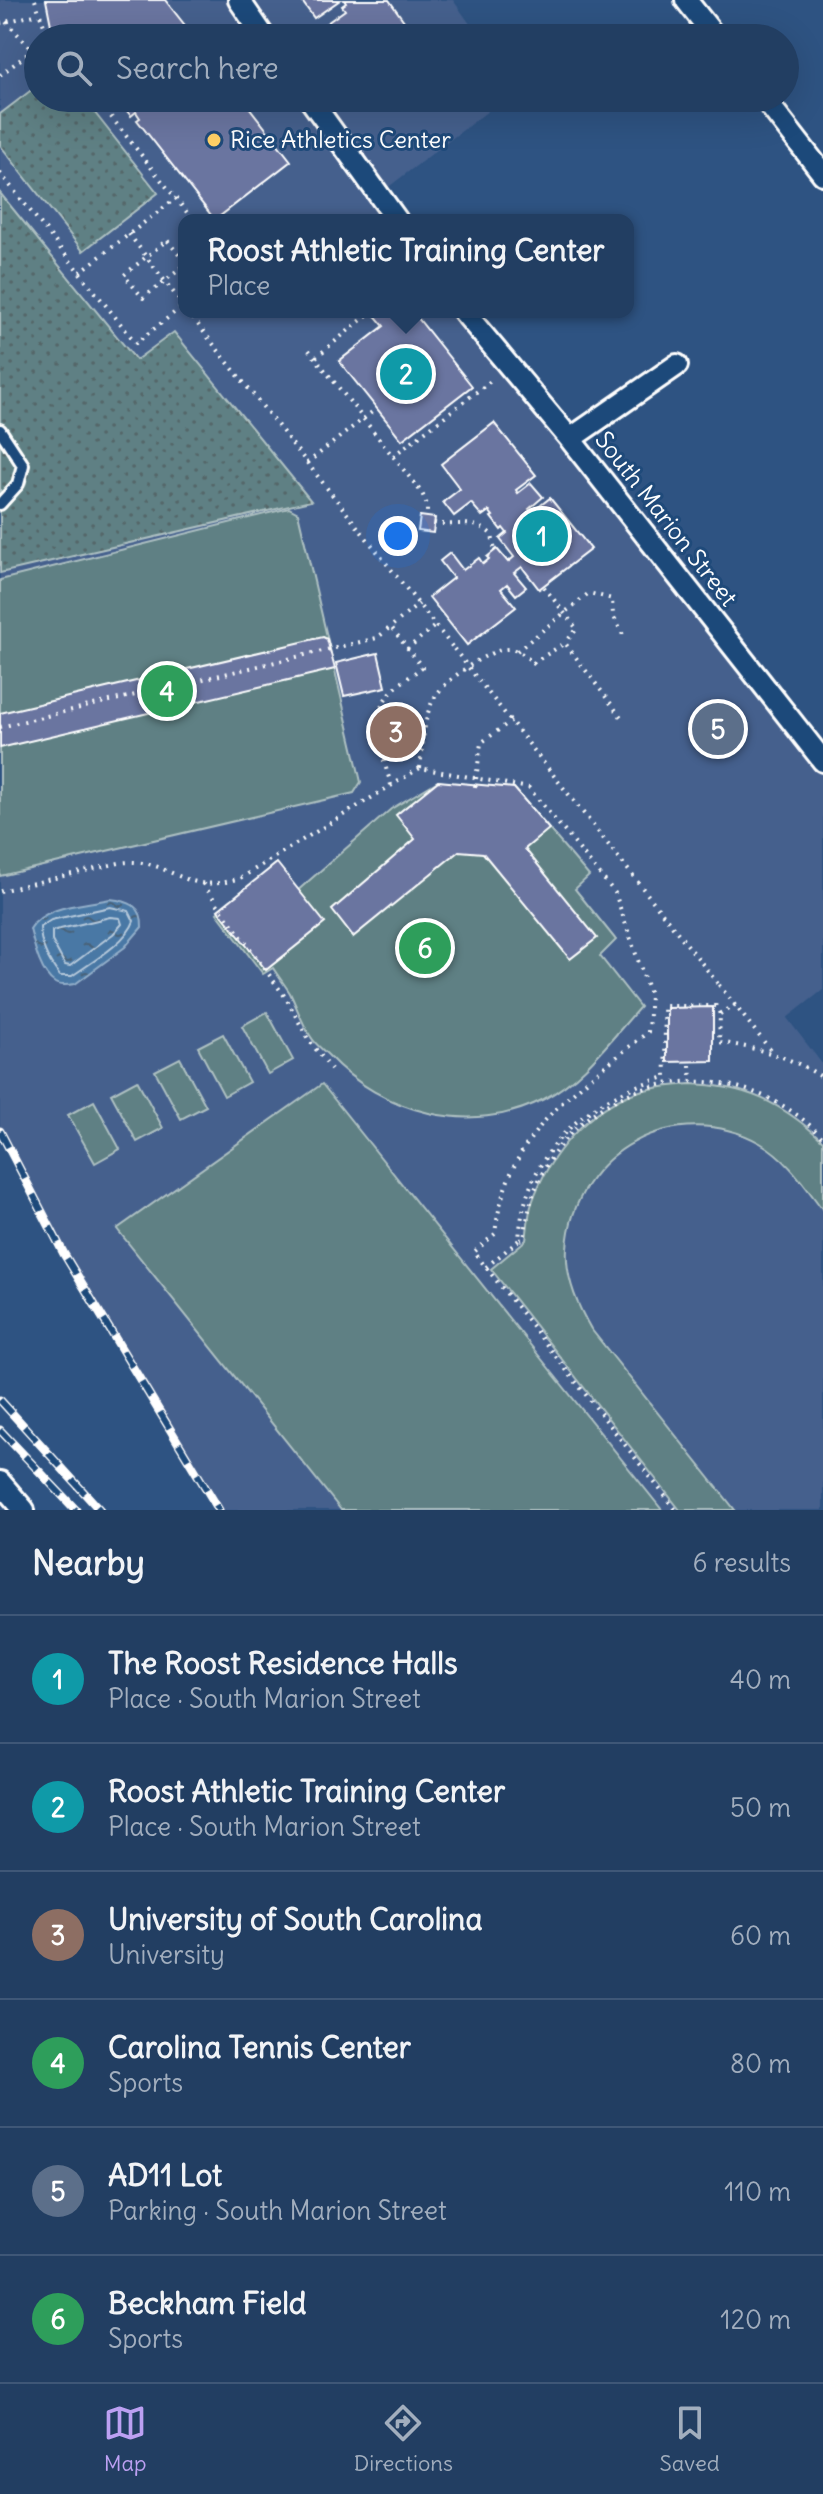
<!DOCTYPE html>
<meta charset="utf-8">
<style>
body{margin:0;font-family:Delius,sans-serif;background:#2a4568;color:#f1f3f6}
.you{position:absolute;left:398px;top:536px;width:28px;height:28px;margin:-20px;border:6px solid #fff;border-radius:50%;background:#1a73e8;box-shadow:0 0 0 12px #1a73e833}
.badge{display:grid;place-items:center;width:52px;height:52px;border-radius:50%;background:#bca0f2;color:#fff;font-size:26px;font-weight:700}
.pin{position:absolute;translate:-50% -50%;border:4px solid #fff;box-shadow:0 2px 8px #0006}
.popup{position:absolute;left:178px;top:214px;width:456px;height:104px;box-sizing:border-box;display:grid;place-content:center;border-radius:16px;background:#223e62;filter:drop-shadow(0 2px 6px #0005);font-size:26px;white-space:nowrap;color:#a2aebe}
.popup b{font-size:30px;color:#f1f3f6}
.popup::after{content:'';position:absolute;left:50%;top:100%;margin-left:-16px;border:16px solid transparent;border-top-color:#223e62}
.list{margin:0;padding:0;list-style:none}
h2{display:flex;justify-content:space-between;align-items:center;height:104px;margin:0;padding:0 32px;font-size:34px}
h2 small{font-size:26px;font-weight:400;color:#a2aebe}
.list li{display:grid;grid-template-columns:52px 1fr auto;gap:24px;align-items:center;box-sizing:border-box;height:128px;padding:0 32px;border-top:2px solid #3f5777}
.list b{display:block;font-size:30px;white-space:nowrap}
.list p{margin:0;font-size:26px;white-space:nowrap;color:#a2aebe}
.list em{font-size:26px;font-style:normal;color:#a2aebe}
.icon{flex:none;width:44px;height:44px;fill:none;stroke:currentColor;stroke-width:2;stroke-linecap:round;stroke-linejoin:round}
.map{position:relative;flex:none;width:823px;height:1510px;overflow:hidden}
.search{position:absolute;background:#223e62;box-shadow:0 8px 32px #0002;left:24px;right:24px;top:24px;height:88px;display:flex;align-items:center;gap:20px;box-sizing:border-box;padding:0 28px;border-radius:44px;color:#a2aebe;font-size:30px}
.sheet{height:872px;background:#223e62}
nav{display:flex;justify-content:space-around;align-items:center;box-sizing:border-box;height:112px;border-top:2px solid #3f5777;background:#223e62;font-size:22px;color:#a2aebe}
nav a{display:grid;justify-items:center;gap:4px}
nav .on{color:#bca0f2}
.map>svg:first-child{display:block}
.built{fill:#44608d}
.grass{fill:url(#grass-dots);stroke:#aec0c2;stroke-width:2}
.park{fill:#5e8084;stroke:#aec0c2;stroke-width:2}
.water{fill:url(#water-ripples);stroke:#92aec9;stroke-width:2}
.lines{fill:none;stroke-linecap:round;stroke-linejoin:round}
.shore{stroke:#b6c9db;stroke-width:2}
.building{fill:#6a75a0;stroke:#fff;stroke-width:2}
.service-casing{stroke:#fff;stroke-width:16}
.minor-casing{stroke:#fff;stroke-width:26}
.path{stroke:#fff;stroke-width:4;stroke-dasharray:2 6;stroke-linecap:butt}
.service{stroke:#1f4a7a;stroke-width:10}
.minor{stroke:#1f4a7a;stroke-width:20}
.rail-casing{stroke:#fff;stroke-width:9}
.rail{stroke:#1f4a7a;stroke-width:6;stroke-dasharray:18;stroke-linecap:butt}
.path-bridge{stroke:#fff;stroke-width:4;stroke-dasharray:2 6;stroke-linecap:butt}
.poi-dot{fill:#ffd166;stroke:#1f4a7a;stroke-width:3}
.labels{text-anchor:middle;stroke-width:6;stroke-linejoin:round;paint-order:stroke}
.poi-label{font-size:24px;fill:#fff;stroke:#1f4a7a;text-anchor:start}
.street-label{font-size:24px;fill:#fff;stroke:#1f4a7a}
</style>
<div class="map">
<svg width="823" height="1510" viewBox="0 0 823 1510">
<defs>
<pattern id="grass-dots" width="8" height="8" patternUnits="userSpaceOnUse" patternTransform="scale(2)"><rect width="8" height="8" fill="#5e8084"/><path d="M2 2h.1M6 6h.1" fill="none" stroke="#556668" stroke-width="1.8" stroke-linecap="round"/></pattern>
<pattern id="water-ripples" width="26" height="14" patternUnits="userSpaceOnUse" patternTransform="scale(2)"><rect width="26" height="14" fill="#4978a5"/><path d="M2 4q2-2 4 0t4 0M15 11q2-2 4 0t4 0" fill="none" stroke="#4a6278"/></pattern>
</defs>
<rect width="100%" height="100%" fill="#2e5382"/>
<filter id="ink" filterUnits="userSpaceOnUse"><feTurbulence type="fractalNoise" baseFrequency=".0125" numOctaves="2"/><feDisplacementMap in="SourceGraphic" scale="16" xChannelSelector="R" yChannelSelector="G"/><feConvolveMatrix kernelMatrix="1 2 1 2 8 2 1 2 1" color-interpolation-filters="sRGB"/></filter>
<g filter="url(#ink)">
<!-- built -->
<path class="built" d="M0,0H453L480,38H38V98H505L378,195L397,220H184V312H468L823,772V990L787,1018L823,1065V1510H221L58,1240L0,1130Z"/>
<!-- grass -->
<path class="grass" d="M38,85V98H83L158,193L83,251L0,145V114Z
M0,193L136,360L174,332L311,501L0,573Z"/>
<!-- park -->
<path class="park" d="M289,508L298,513L361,782L354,793L0,876V580Z
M438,781L475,787L514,788L589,876L575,889L616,940L600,956L640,1007C610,1040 584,1078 544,1099C471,1137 382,1113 328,1055C322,1049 315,1044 311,1037C302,1024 297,1007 290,993C285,985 278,976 273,968L263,974L217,913L275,866L296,892L391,809Z
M267,1012L293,1060L268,1074L242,1026Z
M223,1034L249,1082L224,1096L198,1047Z
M180,1058L206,1106L181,1119L155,1071Z
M137,1080L163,1128L137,1142L111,1094Z
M322,1084L662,1510H341L117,1229Z
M689,1084C746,1085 782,1103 823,1141V1210C805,1186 787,1158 760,1143C677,1097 573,1151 567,1248C565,1276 577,1305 591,1329L735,1510H680L491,1269L526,1240C528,1228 528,1214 532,1203C548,1155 590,1106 640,1091C656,1087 672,1086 689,1084Z
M94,1101L120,1149L95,1163L68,1115Z"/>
<!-- water -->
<path class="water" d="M110,899C128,901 143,905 142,927L125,947L75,984C69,985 60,986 55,983C40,973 34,945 30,929C44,905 85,905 110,899Z"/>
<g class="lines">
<!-- shore -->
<path class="shore" d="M110,907L129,911L134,921C127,942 90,963 72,976H60C49,962 40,944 40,927L51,920Z
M110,917L120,918L122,924L113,934L70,966L65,965L52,941V931Z"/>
</g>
<!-- building -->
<path class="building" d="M46,0H165L195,38H72L71,32L53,35Z
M301,0H340L314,18Z
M344,0H389L409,28L395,38H333L324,25L345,10L342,6L346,3Z
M117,98H242L291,161L215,220L137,120L140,118L136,112L131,116Z
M372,312H413L472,386L402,440L339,361L384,326Z
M494,423L536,475L516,490L518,493L531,483L543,497L529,509L532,512L550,498L591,549L539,589L522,567L514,573L526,587L516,595L507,584L501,589L516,607L467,645L429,597L453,578L440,561L450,553L463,570L479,558L483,564L489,559L487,557L497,549L508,562L514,557L500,539L507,533L503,528L501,530L491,517L493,516L489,511L482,516L471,503L454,516L443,502L460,489L441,464Z
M420,516L435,518L433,533L418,531Z
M323,637L327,639L335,669L0,748V713Z
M378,653L386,687L344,696L336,663Z
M438,781L514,788L549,829L525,849L597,938L570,959L483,853L459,851L353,937L332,910L415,839L396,815Z
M277,863L325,923L266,970L218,910Z
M713,1007V1061L667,1062V1008Z"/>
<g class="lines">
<defs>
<path id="service" d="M0,430L23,465L18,484L0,504"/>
<path id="minor" d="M239,0L265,38
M686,0L716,38
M309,98L397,220
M764,98L823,174
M464,312L570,439L823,761
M570,439L677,365
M0,1482L24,1510"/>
</defs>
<!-- service casing -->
<use href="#service" class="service-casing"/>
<!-- minor casing -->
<use href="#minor" class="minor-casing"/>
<!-- path -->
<path class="path" d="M35,0L48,37
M6,22L33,50
M0,23L39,14
M0,75L38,46
M96,98L193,220
M0,173L136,343L184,305
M129,234L183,305
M184,261L167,240L124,275L143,298L184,266
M80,272L176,198
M188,312L454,649
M309,350L422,493L427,505V517
M316,357L370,313
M393,456L492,380
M307,463L377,408
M434,523C456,527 475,518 492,535L495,551
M544,587L577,629L565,643
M407,649L436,625
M517,651L589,593L612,599L613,615L623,635
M533,663L565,643L621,717
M0,727L377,638L419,604
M420,768C423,746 423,720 433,700C442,682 489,648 509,649C520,650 528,658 535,665
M391,785C384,759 368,721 387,697C396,685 410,677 422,667L391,627
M475,787L481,743L511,721
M203,884L286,998L308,1039L331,1069
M0,891L119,863C171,855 183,900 242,877L420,768L529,788L615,893L650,995L648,1032C574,1092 507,1131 495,1234L474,1252L676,1510
M719,985L772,1052
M720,1014L735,1005
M690,1065L691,1081
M520,1240L524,1239C527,1219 530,1199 539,1180C591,1067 740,1049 823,1138
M486,1267L519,1240C524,1154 585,1097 666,1077L664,1006H716L720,1014L719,1042C756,1048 791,1056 823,1078"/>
<!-- service -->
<use href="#service" class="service"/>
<!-- minor -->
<use href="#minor" class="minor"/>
<defs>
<path id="rail" d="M0,1131L64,1254L219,1510
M0,1400L100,1510
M0,1430L76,1510"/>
</defs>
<!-- rail casing -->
<use href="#rail" class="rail-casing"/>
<!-- rail -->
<use href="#rail" class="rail"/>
<!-- path-bridge -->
<path class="path-bridge" d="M454,649L719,985"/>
</g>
</g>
<!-- markers -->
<circle class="poi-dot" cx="214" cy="140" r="8"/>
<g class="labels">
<!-- poi labels -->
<g class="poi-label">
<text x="230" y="148">Rice Athletics Center</text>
</g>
<!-- street labels -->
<g class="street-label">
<text transform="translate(666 519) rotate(52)" y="8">South Marion Street</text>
</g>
</g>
</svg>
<div class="you"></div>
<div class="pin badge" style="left:542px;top:536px;background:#0f9aa8">1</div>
<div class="pin badge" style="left:406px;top:374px;background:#0f9aa8">2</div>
<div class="popup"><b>Roost Athletic Training Center</b>Place</div>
<div class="pin badge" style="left:396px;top:732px;background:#8d6e63">3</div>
<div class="pin badge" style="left:167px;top:691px;background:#2e9e5b">4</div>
<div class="pin badge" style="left:718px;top:729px;background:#5c6f8a">5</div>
<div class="pin badge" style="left:425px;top:948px;background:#2e9e5b">6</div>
<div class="search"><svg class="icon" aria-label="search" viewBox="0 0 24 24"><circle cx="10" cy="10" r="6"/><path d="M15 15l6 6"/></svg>Search here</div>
</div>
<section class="sheet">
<h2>Nearby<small>6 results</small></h2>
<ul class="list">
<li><span class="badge" style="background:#0f9aa8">1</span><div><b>The Roost Residence Halls</b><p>Place · South Marion Street</p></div><em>40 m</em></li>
<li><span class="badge" style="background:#0f9aa8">2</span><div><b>Roost Athletic Training Center</b><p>Place · South Marion Street</p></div><em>50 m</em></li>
<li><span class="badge" style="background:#8d6e63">3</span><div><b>University of South Carolina</b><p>University</p></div><em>60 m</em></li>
<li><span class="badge" style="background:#2e9e5b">4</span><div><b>Carolina Tennis Center</b><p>Sports</p></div><em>80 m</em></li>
<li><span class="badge" style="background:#5c6f8a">5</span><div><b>AD11 Lot</b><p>Parking · South Marion Street</p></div><em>110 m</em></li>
<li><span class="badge" style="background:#2e9e5b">6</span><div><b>Beckham Field</b><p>Sports</p></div><em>120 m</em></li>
</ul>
</section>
<nav>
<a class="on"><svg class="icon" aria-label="map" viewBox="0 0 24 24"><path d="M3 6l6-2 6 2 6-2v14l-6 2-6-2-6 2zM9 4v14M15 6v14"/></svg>Map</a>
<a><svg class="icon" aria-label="directions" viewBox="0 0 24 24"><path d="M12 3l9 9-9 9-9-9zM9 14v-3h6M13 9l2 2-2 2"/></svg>Directions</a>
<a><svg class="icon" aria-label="saved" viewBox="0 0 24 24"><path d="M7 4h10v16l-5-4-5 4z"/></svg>Saved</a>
</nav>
